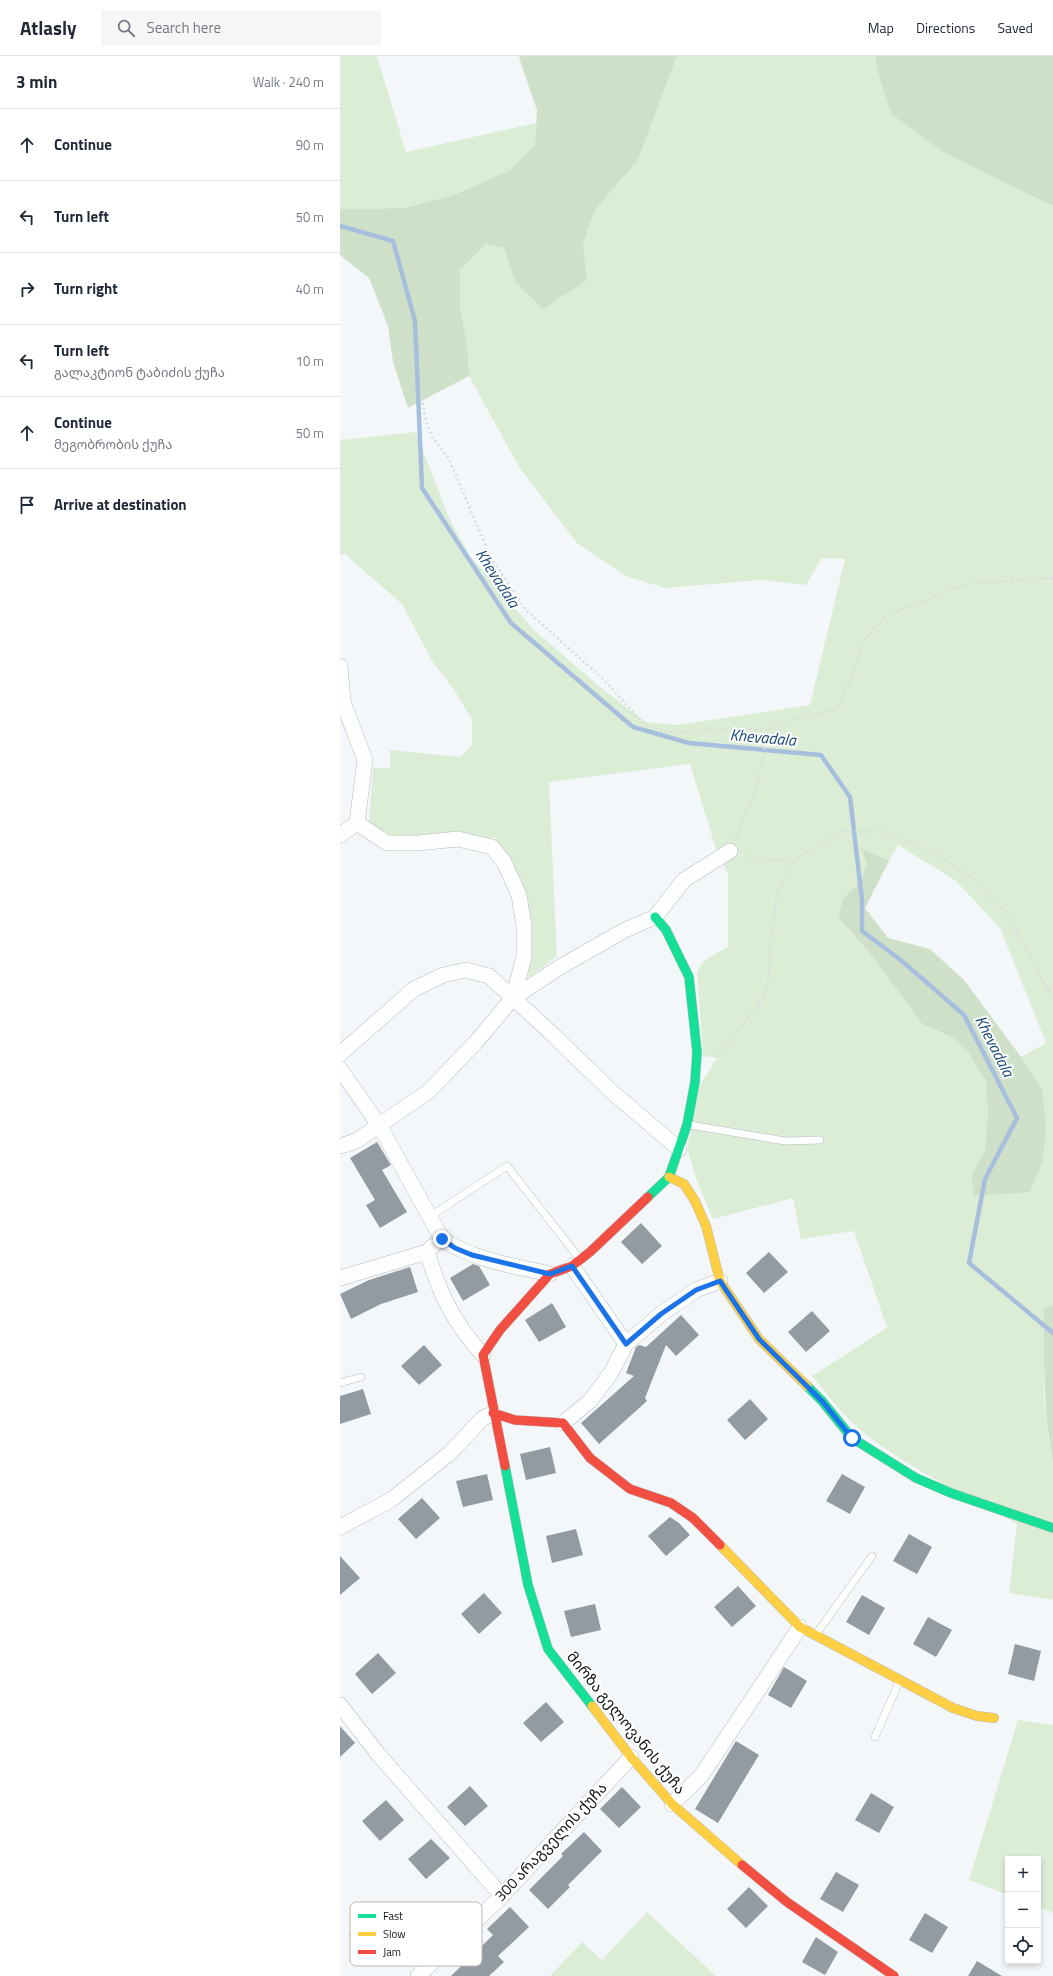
<!DOCTYPE html>
<meta charset="utf-8">
<style>
body{margin:0;font-family:"Titillium Web","Noto Sans Georgian",sans-serif;background:#f6f6f7;color:#1f2937}
.controls{position:absolute;right:12px;bottom:12px;display:grid;overflow:hidden;border-radius:0px;box-shadow:0 2px 6px #0003}
.controls button{width:36px;height:36px;display:grid;place-items:center;padding:0;border:0;border-bottom:1px solid #e0e1e3;background:#fff;color:#1f2937;font:20px sans-serif}
.stop{position:absolute;width:12px;height:12px;margin:-9px;border:3px solid #1a73e8;border-radius:50%;background:#fff}
.stop.end{background:#1a73e8;border-color:#fff;box-shadow:0 1px 4px #0008}
.list{margin:0;padding:0;list-style:none}
h2{display:flex;justify-content:space-between;align-items:center;height:52px;margin:0;padding:0 16px;font-size:17px}
h2 small{font-size:13px;font-weight:400;color:#747a83}
.list li{display:grid;grid-template-columns:26px 1fr auto;gap:12px;align-items:center;box-sizing:border-box;height:72px;padding:0 16px;border-top:1px solid #e0e1e3}
.list b{display:block;font-size:15px;white-space:nowrap}
.list p{margin:0;font-size:13px;white-space:nowrap;color:#747a83}
.list em{font-size:13px;font-style:normal;color:#747a83}
.icon{flex:none;width:22px;height:22px;fill:none;stroke:currentColor;stroke-width:2;stroke-linecap:round;stroke-linejoin:round}
.map{position:relative;flex:none;width:713px;height:1920px;overflow:hidden}
header{display:flex;align-items:center;gap:24px;box-sizing:border-box;height:56px;padding:0 20px;background:#fff;border-bottom:1px solid #e0e1e3}
header strong{font-size:19px}
nav{display:flex;gap:22px;margin-inline-start:auto;font-size:14px}
.search{width:280px;height:36px;background:#f6f6f7;display:flex;align-items:center;gap:10px;box-sizing:border-box;padding:0 14px;border-radius:0px;color:#747a83;font-size:15px}
main{display:flex}
aside{flex:1;background:#fff}
.map>svg:first-child{display:block}
.green{fill:#dcedd6;fill-rule:evenodd}
.forest{fill:#cfe0c8}
.lines{fill:none;stroke-linecap:round;stroke-linejoin:round}
.stream{stroke:#a6bfdd;stroke-width:4.5}
.building{fill:#929aa2}
.lane-casing{stroke:#b8babc;stroke-width:8}
.street-casing{stroke:#b8babc;stroke-width:16}
.fast-casing{stroke:#b8babc;stroke-width:10}
.slow-casing{stroke:#b8babc;stroke-width:10}
.jam-casing{stroke:#b8babc;stroke-width:10}
.path{stroke:#dadbdb;stroke-width:2.5;stroke-dasharray:2 3;stroke-linecap:butt}
.lane{stroke:#fdfefe;stroke-width:7}
.street{stroke:#fdfefe;stroke-width:15}
.fast{stroke:#16e098;stroke-width:9}
.slow{stroke:#ffcf43;stroke-width:9}
.jam{stroke:#f24e42;stroke-width:9}
.route{stroke:#1a73e8;stroke-width:5}
.labels{text-anchor:middle;stroke-width:4;stroke-linejoin:round;paint-order:stroke}
.street-label{font-size:15px;fill:#111314;stroke:#fff}
.water-label{font-size:16px;font-style:italic;fill:#16477a;stroke:#fff}
.key{fill:#fff;stroke:#b8b8b8;stroke-width:1}
.key-label{font-size:11px;fill:#111314}
</style>
<header>
<strong>Atlasly</strong>
<div class="search"><svg class="icon" aria-label="search" viewBox="0 0 24 24"><circle cx="10" cy="10" r="6"/><path d="M15 15l6 6"/></svg>Search here</div>
<nav><a>Map</a><a>Directions</a><a>Saved</a></nav>
</header>
<main>
<aside>
<h2>3 min<small>Walk · 240 m</small></h2>
<ul class="list">
<li><svg class="icon" aria-label="ahead" viewBox="0 0 24 24"><path d="M12 20V5M6 11l6-6 6 6"/></svg><div><b>Continue</b></div><em>90 m</em></li>
<li><svg class="icon" aria-label="left" viewBox="0 0 24 24"><path d="M17 20v-9H6M10 6l-5 5 5 5"/></svg><div><b>Turn left</b></div><em>50 m</em></li>
<li><svg class="icon" aria-label="right" viewBox="0 0 24 24"><path d="M7 20v-9h11M14 6l5 5-5 5"/></svg><div><b>Turn right</b></div><em>40 m</em></li>
<li><svg class="icon" aria-label="left" viewBox="0 0 24 24"><path d="M17 20v-9H6M10 6l-5 5 5 5"/></svg><div><b>Turn left</b><p>გალაკტიონ ტაბიძის ქუჩა</p></div><em>10 m</em></li>
<li><svg class="icon" aria-label="ahead" viewBox="0 0 24 24"><path d="M12 20V5M6 11l6-6 6 6"/></svg><div><b>Continue</b><p>მეგობრობის ქუჩა</p></div><em>50 m</em></li>
<li><svg class="icon" aria-label="arrive" viewBox="0 0 24 24"><path d="M6 21V4h12l-3 4 3 4H6"/></svg><div><b>Arrive at destination</b></div></li>
</ul>
</aside>
<div class="map">
<svg width="713" height="1920" viewBox="0 0 713 1920">
<rect width="100%" height="100%" fill="#f4f7fa"/>
<!-- green -->
<path class="green" d="M0,0H37L66,96L196,67L195,89L170,114L116,138L65,152L0,153Z
M337,0H536L535,5L606,98L713,150V1249L704,1253V1340L708,1378L713,1406V1544L669,1537L677,1468C624,1438 565,1411 518,1372C501,1357 487,1338 472,1320L547,1272L514,1175L461,1183L453,1142L373,1163L357,1125L347,1093L360,1029L377,1002L363,1000L357,916L363,905L388,891V818L375,790L350,708L209,726L217,900L190,921L186,916L188,858L179,819L155,782L51,780L29,766L33,712H50V694L120,701L132,689V664L115,635L92,605L62,548L5,498H0V384L76,376L109,462L130,500L195,575L265,635L306,666L337,669L470,649L505,503L482,502L466,529L421,524L325,532L286,520L237,487L179,411L129,320L128,295L120,249V214L146,188L164,192L175,226L247,224L243,188L255,154L298,104ZM558,789L616,825L660,872L706,987L681,1001L703,1034L706,1074L703,1103L631,1120L645,1095L648,1058L646,1026L628,996L612,981L582,968L529,896L498,861L503,842L519,827L527,809L521,793L549,805Z
M678,1664L713,1669V1857L698,1851V1803H668V1839L629,1824Z
M307,1856L376,1920H210L242,1886L262,1904Z"/>
<!-- forest -->
<path class="forest" d="M180,0H337L298,104L255,154L243,188L247,224L203,253L175,226L164,192L146,188L120,214V249L128,295L129,320L68,352L53,306L48,270L29,222L0,199V153L65,152L116,138L170,114L195,89L197,54L179,2Z
M536,0H713V150L606,98L551,58L535,5Z
M521,792L549,805L525,852L548,882L590,893L624,924L681,1001L703,1034L706,1074L703,1103L690,1136L634,1140L631,1120L645,1094L648,1058L646,1026L628,996L612,981L582,968L529,896L498,861L503,842L519,827L527,809Z
M713,1249V1406C703,1355 704,1305 704,1253Z"/>
<g class="lines">
<!-- stream -->
<path class="stream" d="M0,170L53,185L75,265L82,432L171,567L293,671L349,687L481,699L510,741L522,844V875L562,905L624,959L677,1062L645,1123L629,1207L713,1277"/>
</g>
<!-- building -->
<path class="building" d="M37,1086L51,1109L42,1114L67,1156L40,1172L26,1149L35,1144L10,1102Z
M301,1167L322,1190L302,1208L281,1186Z
M429,1196L448,1216L424,1237L406,1217Z
M133,1208L139,1210L150,1229L123,1245L110,1222Z
M70,1211L78,1236L41,1248L11,1263L0,1238L29,1224Z
M212,1247L226,1271L199,1286L185,1264Z
M472,1255L490,1275L466,1296L448,1276Z
M341,1259L359,1279L336,1300L326,1289L305,1342L307,1345L259,1388L241,1367L294,1320L286,1317L296,1291L299,1289L306,1291Z
M84,1289L102,1309L79,1329L61,1310Z
M23,1333L31,1358L0,1368V1340Z
M410,1343L428,1363L405,1384L387,1364Z
M210,1391L216,1417L186,1424L180,1398Z
M147,1418L153,1444L123,1451L116,1425Z
M502,1418L525,1431L510,1458L486,1445Z
M82,1442L100,1462L76,1483L58,1463Z
M330,1461L339,1467L350,1479L326,1500L308,1480Z
M236,1473L243,1499L212,1507L206,1480Z
M569,1478L592,1491L577,1518L553,1505Z
M0,1500L20,1522L0,1539Z
M398,1530L416,1550L392,1571L374,1551Z
M144,1537L162,1557L139,1578L121,1558Z
M522,1539L545,1552L529,1579L506,1566Z
M255,1548L261,1574L231,1581L224,1555Z
M588,1561L612,1574L596,1601L573,1588Z
M675,1588L701,1595L694,1625L668,1618Z
M38,1597L56,1617L32,1638L15,1618Z
M444,1611L467,1625L451,1652L428,1639Z
M206,1646L224,1666L201,1686L183,1667Z
M0,1670L15,1687L0,1701Z
M396,1685L419,1699L378,1767L355,1753Z
M130,1730L148,1750L125,1770L107,1751Z
M282,1731L301,1751L279,1772L260,1753Z
M531,1737L554,1751L539,1777L515,1764Z
M46,1744L64,1764L40,1785L22,1765Z
M244,1776L262,1795L228,1829L230,1831L208,1853L189,1834L223,1800L221,1798Z
M91,1783L110,1802L86,1823L68,1803Z
M496,1816L519,1829L503,1856L480,1843Z
M409,1831L428,1850L406,1872L387,1853Z
M170,1851L189,1871L158,1900L164,1906L149,1920H111L153,1879L147,1873Z
M585,1857L608,1871L592,1897L569,1884Z
M36,1862L49,1886L22,1901L9,1878Z
M476,1881L498,1896L485,1919L462,1906Z
M637,1905L662,1920H628Z"/>
<g class="lines">
<defs>
<path id="lane" d="M350,1069L445,1085L480,1084
M89,1161L167,1110L239,1202
M0,1327L21,1321
M477,1577L532,1500
M535,1681L559,1626"/>
<path id="street" d="M0,610L3,646L25,704L17,767
M17,767L47,787H77L118,783L152,791L164,806L179,839L184,870V901L173,942
M0,779L17,767
M0,998L74,933L103,919L126,914L149,920L209,975L271,1035L339,1093
M0,1013L39,1069L102,1183C133,1204 174,1210 210,1218
M0,1090L16,1085L88,1036L136,986L173,942L220,911L283,875L315,861L344,824L390,795
M87,1196C100,1238 113,1266 143,1299
M0,1222L87,1196L93,1190
M286,1288L321,1258L356,1234L380,1225
M223,1367L250,1345L271,1317L286,1288L232,1210
M0,1471L51,1444L110,1397L142,1363L153,1357
M0,1649L38,1698L162,1840
M332,1748L361,1720L460,1571
M78,1920L162,1840L291,1701"/>
<path id="fast" d="M308,1141L329,1121L347,1069L355,1026L357,996L349,921L326,874L315,861
M467,1330L482,1345L512,1382L576,1422L611,1437L713,1472
M165,1410L188,1529L208,1593L252,1650"/>
<path id="slow" d="M329,1121L344,1128L355,1145L366,1170L380,1225L419,1283L467,1330
M380,1489L460,1571L613,1652L637,1660L654,1662
M252,1650L291,1701L332,1748L402,1809"/>
<path id="jam" d="M153,1357L175,1364L223,1367L250,1402L290,1433L331,1447L353,1462L380,1489
M165,1410L143,1299L160,1274L210,1218L232,1210L250,1196L308,1141
M402,1809L447,1846L554,1920"/>
</defs>
<!-- lane casing -->
<use href="#lane" class="lane-casing"/>
<!-- street casing -->
<use href="#street" class="street-casing"/>
<!-- fast casing -->
<use href="#fast" class="fast-casing"/>
<!-- slow casing -->
<use href="#slow" class="slow-casing"/>
<!-- jam casing -->
<use href="#jam" class="jam-casing"/>
<!-- path -->
<path class="path" d="M81,337L85,361L92,381L109,403L151,502L186,554L262,622L304,668L319,674L336,677L357,674L429,673
M395,783L416,733L429,673L453,664L497,653L513,618L523,586L545,560L626,528L713,522
M404,799L422,805L456,803L503,775L546,776L593,796L637,826L666,856L713,943
M375,1001L418,951L428,930L431,882L438,835L456,804"/>
<!-- lane -->
<use href="#lane" class="lane"/>
<!-- street -->
<use href="#street" class="street"/>
<!-- fast -->
<use href="#fast" class="fast"/>
<!-- slow -->
<use href="#slow" class="slow"/>
<!-- jam -->
<use href="#jam" class="jam"/>
</g>
<g class="lines">
<!-- route -->
<path class="route" d="M102,1183L115,1192L132,1199L210,1218L232,1210L286,1288L321,1258L356,1234L380,1225L419,1283L482,1345L512,1382"/>
</g>
<g class="labels">
<!-- street labels -->
<g class="street-label">
<text transform="translate(286 1667) rotate(51)" y="5">მირზა გელოვანის ქუჩა</text>
<text transform="translate(211 1786) rotate(-47)" y="5">300 არაგველის ქუჩა</text>
</g>
<!-- water labels -->
<g class="water-label">
<text transform="translate(158 522) rotate(57)" y="6">Khevadala</text>
<text transform="translate(423 681) rotate(5)" y="6">Khevadala</text>
<text transform="translate(655 990) rotate(63)" y="6">Khevadala</text>
</g>
</g>
<!-- legend -->
<rect x="10" y="1846" width="132" height="64" rx="6" class="key"/>
<rect x="18" y="1858" width="18" height="4" fill="#16e098"/>
<rect x="18" y="1876" width="18" height="4" fill="#ffcf43"/>
<rect x="18" y="1894" width="18" height="4" fill="#f24e42"/>
<g class="key-label">
<text x="43" y="1864">Fast</text>
<text x="43" y="1882">Slow</text>
<text x="43" y="1900">Jam</text>
</g>
</svg>
<div class="controls">
<button>+</button>
<button>−</button>
<button><svg class="icon" aria-label="locate" viewBox="0 0 24 24"><circle cx="12" cy="12" r="6"/><path d="M12 2v4M12 18v4M2 12h4M18 12h4"/></svg></button>
</div>
<div class="stop" style="left:512px;top:1382px"></div>
<div class="stop end" style="left:102px;top:1183px"></div>
</div>
</main>
